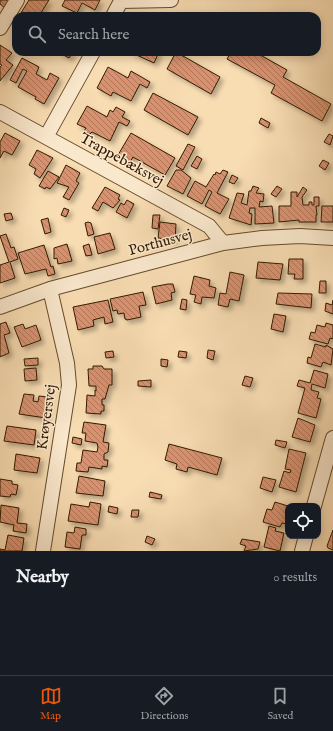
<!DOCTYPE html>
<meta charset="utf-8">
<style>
body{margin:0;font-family:"IM FELL English",serif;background:#242831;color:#f1f3f6}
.controls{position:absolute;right:12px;bottom:12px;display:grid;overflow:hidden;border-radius:8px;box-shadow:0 2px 10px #0003}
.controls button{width:36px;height:36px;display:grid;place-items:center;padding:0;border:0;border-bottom:1px solid #363941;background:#171b24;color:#f1f3f6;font:20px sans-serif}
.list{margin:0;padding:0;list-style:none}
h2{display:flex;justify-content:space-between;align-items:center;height:52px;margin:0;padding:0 16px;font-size:17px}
h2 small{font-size:13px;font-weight:400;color:#9ea1a6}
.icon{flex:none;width:22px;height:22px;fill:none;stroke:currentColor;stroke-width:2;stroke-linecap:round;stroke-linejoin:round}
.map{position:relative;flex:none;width:333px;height:551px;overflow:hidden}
.search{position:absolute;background:#171b24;box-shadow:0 2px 10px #0003;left:12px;right:12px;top:12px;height:44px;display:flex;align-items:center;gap:10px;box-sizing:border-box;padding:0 14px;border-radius:12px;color:#9ea1a6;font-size:15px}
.sheet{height:124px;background:#171b24}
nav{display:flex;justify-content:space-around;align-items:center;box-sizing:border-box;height:56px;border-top:1px solid #363941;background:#171b24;font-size:11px;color:#9ea1a6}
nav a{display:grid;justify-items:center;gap:2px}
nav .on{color:#ea580c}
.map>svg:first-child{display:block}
.building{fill:url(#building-back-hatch);stroke:#331b00;filter:url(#shadow)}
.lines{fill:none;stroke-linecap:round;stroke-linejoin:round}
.minor-casing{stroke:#644b2c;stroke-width:16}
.minor{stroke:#fae8cd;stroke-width:14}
.labels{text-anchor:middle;stroke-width:3;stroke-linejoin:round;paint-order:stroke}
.street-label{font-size:15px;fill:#331b00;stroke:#fae8cd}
</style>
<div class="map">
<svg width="333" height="551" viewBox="0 0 333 551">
<defs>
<pattern id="building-back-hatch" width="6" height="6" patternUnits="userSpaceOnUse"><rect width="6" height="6" fill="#d99270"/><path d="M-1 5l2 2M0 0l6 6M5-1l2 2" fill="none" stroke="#b1765a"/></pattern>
<filter id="shadow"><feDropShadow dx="3.5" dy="3.5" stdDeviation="2" flood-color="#0004"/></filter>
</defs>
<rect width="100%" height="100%" fill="#f8dcb2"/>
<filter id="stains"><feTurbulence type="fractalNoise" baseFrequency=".005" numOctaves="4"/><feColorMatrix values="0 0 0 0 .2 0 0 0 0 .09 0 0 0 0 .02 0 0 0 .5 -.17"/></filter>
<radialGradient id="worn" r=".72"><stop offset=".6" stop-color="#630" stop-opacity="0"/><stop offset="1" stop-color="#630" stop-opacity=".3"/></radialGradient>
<!-- building -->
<path class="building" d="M0,0H10L5,8L0,4Z
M29,0H49L39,16H19Z
M65,0H100L95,10L82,3L77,13L62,6Z
M0,45L12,53L6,60L13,65L0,81V67L2,65L0,64Z
M58,52H73L69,58Z
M130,52H159L154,63Z
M176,52L220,77L211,94L167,69Z
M231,52H255L287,70L283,77L331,104L322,121L271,93L275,85L227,59Z
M22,58L39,67L36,74L47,80L50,73L59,78L44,104L35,99L36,97L18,87L27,71L23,69L16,83L10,80Z
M108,67L128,78L131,71L150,82L147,88L140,84L131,101L113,92L111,96L97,88Z
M153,93L198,117L188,135L144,110Z
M87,106L107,117L110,110L113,112L116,107L125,112L122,117L130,121L127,126L119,122L110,141L92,132L90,134L84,131L86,128L77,124Z
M261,118L270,123L268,128L259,123Z
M5,133L20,141L12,155L4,151L0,158V142Z
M131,133L175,158L165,175L133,157L130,162L118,155Z
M329,134L333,136L330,145L324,142Z
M188,144L195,147L183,170L176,166Z
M37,150L53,158L40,178L34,174L36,169L29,165Z
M197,156L202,159L197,169L191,166Z
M323,160L329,163L325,170L319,166Z
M66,165L80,173L76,181L79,183L69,200L63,197L69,187L57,183Z
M176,170H181L191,178L183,194L167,186Z
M223,170L228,172L217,193L229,199L220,214L205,206L212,192L209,190L202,204L187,196L195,181L206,187L214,174L215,175L216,172L220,174Z
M48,171L59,177L50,189L46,187L45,189L39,186Z
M232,175L238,178L234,184L229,182Z
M253,186L259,188L256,193L264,194L263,202L260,201L259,207L272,206L274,223L255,224V208H250L249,213L252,214L251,225L229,218L237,193L244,194L241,203L247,205L249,191H251Z
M277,186L282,189L276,197L271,194Z
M105,187L120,195L118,199L120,200L113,208L103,202L98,211L92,208Z
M303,187L307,190L302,197L303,205H309V202H312V205H314V197H319V206H316L317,215H316V222H299V220L279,222V206H291V192H297V197Z
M127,200L134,204L127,218L116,212L121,203L124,205Z
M322,206H333V222H321Z
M64,208L69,210L66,217L61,215Z
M11,213L13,219L6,221L4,214Z
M153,215H160L158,229L152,228Z
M48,218L51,232L45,234L41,220Z
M88,222L91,223L94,234L88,236L85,223Z
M160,222L176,224L175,240L158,238Z
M110,233L115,249L98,254L94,237Z
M6,234L11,248L14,247L18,259L10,262L15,278L0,283V265L9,262L0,236Z
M67,244L72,261L58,264L57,258L54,259V248Z
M89,244L92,255L86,256L83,246Z
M44,245L51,267L53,266L55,274L48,276L46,269L25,274L18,253Z
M289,259H303V279H294L295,274H288Z
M258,262L283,264L280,280L256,278Z
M230,272L244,275L239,301L230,299L228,307L218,305L220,293L226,294Z
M194,276L210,280L209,286L216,288L214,298L202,297L201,304L194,302L196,295L190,294Z
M320,281H326V293H319Z
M168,284H173L175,292L171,293L172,300L156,304L152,287Z
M143,292L146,305L139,306L141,317L127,320L125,319L124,313L118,314L117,310L113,311L110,299Z
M278,293L312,294L311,308L276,304Z
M182,299L187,300L186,310L180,309Z
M108,300L113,322L105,324L104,317L93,320L94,326L78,330L73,307Z
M333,300V314L325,311L326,303L332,305Z
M274,314L286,316L283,332L271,329Z
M6,322L10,333L4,335L9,353L0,357V324Z
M326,323L333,325V339L330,338L328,344L309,339L311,332L315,333L317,325L325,327Z
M23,324L25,329L36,325L41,340L22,347L14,327Z
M315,344L326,347V345L333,349L331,365L323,362L321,367L307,363L308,357L311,358Z
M208,350L215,351L213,360L207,358Z
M113,351L114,357L106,358L105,352Z
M179,351L187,352L186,358L178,357Z
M38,358V365L25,366L24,359Z
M161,359L168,360L167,367L161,366Z
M93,366H102L104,369H112V385H109L105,399H102V405H104V411H101V414L86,413L87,395L95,396V390L96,391V386H89L88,369H93Z
M36,368L37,380L25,381L24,369Z
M314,370L328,374L325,388L312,384L311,390L319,392L317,398L321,399L316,418L298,413L305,388L297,386L299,380L310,383Z
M245,376L253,378L250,387L242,385Z
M151,380V387L138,386V381Z
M24,394L34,395L33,401L38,402L39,396L48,397L46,418L19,414Z
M298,418L315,425L310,442L292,437Z
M84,422L106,425L103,442L109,443L108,452L104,454V460H108L107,467L102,466V469L89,467L88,472L76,471L77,463H81L83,450L97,452L98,447L97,443L85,441L86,433H82Z
M7,426L36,430L34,445L4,441Z
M73,437L82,439L81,445L72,443Z
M276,440L287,442L285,448L275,445Z
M169,444L222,458L217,475L188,467L187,472L176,469L177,464L165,460Z
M289,449L306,453L296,492L279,487L284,471L290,473L291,470L285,469Z
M16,454L40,458L37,473L14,470Z
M79,476L105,481L103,496L76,493Z
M263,477L276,480L272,492L260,488Z
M0,479L12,481V484L18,485L16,495L11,494L10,497L0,496Z
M150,492L162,495L161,499L149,497Z
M90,502L101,504L98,525L68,521L71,504L89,507Z
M275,502L288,506L287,524L282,523L280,527L263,522L267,509L272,510Z
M1,505L19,508L17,523L27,524L26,533L13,531L14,525L0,522Z
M109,506L118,508L117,514L108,512Z
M132,510H139L138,517H131Z
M269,526L276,528L275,531L284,533L280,551L264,547Z
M75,527L86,529V535H82L80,549L65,547L67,532L74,533Z
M333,530V550L328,548L327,546Z
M8,535L24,538L22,551H0V549L5,550Z
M147,536L155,539L152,545L145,542Z
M242,539L260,542L258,549L244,551L246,546L240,544Z"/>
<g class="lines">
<defs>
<path id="minor" d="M113,16L121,1L171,0
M0,28L17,0
M0,112L209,226L223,243
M46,137L93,52
M0,307L50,289L223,243L262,238L300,236L333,238
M314,506L333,438
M43,551L69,385L67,363L50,289
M302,551L306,536"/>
</defs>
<!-- minor casing -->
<use href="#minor" class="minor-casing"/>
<!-- minor -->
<use href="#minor" class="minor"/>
</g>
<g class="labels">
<!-- street labels -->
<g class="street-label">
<text transform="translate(122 159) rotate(29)" y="5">Trappebæksvej</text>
<text transform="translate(160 242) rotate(-15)" y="5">Porthusvej</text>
<text transform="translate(46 417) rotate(-82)" y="5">Krøyersvej</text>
</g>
</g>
<rect width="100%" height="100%" filter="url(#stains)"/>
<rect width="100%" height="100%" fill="url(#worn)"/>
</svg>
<div class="controls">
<button><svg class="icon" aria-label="locate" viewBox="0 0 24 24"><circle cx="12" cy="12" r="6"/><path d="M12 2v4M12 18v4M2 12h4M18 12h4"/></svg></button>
</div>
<div class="search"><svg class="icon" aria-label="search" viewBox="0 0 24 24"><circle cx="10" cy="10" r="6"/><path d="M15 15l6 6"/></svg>Search here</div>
</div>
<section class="sheet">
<h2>Nearby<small>0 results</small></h2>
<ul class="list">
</ul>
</section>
<nav>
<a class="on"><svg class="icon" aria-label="map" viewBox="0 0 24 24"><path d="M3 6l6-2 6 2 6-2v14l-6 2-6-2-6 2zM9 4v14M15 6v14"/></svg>Map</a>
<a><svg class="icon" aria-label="directions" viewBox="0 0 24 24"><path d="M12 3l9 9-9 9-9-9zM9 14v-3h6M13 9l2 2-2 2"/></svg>Directions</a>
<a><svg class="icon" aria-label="saved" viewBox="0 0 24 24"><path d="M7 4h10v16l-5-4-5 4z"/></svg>Saved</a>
</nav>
